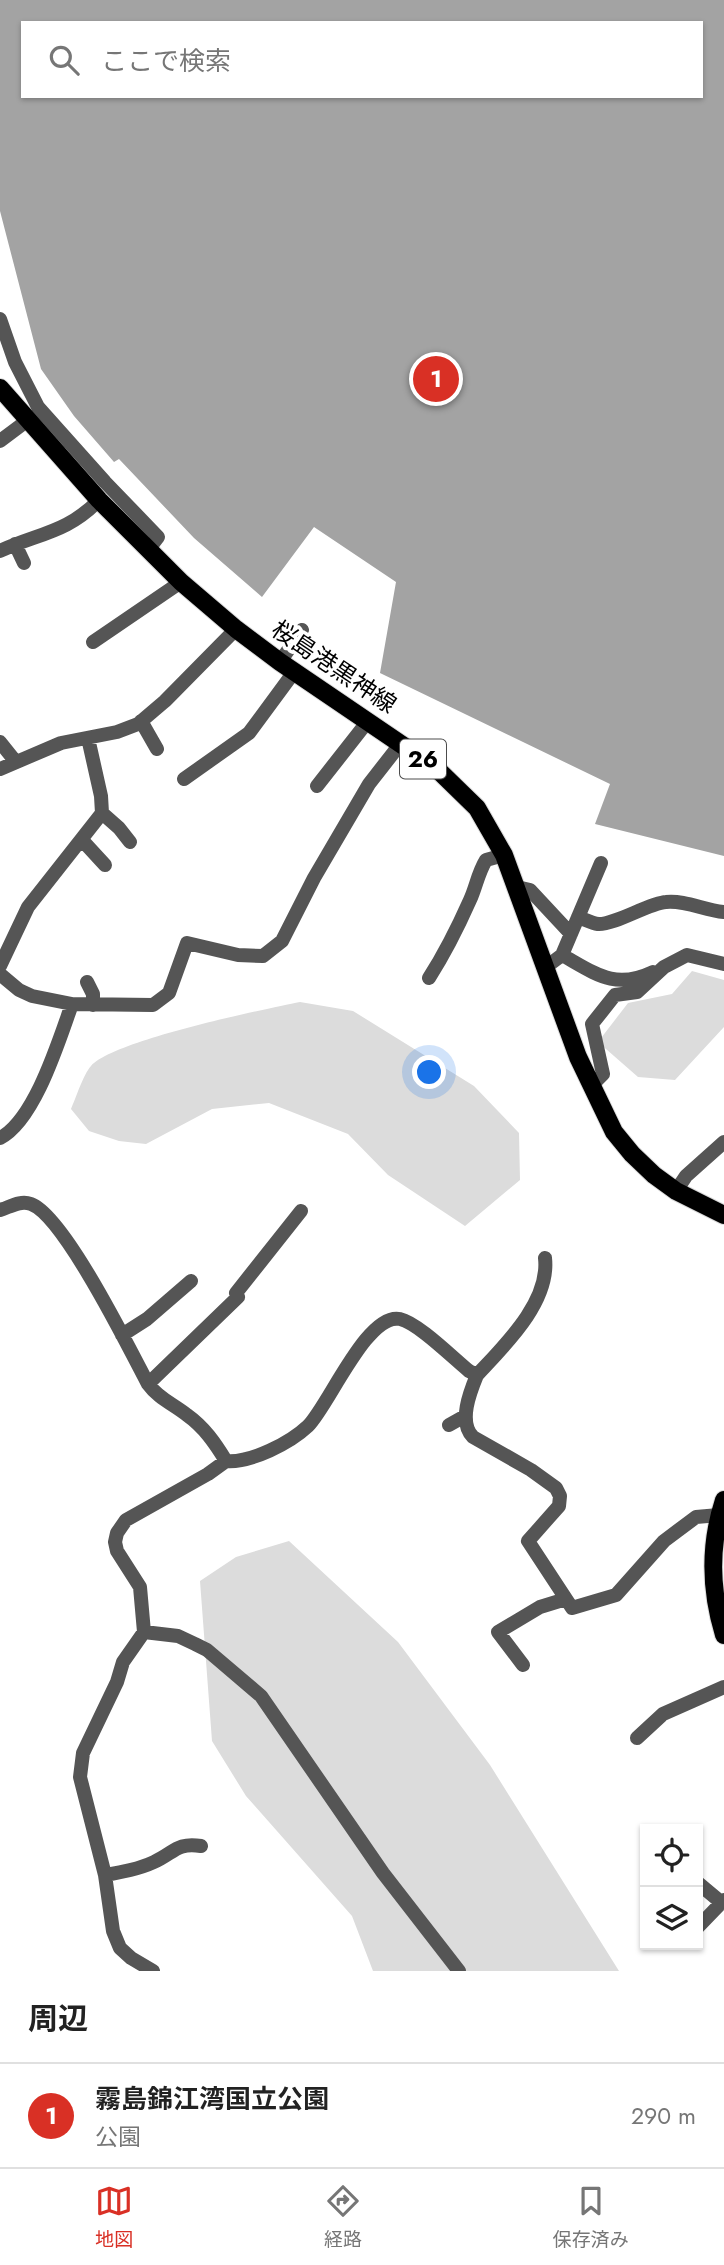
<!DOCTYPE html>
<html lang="ja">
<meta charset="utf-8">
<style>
body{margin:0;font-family:Jost,"Noto Sans JP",sans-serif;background:#f6f6f6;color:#222}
.controls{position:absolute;right:21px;bottom:21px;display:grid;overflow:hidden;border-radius:0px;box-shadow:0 2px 5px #0004}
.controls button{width:63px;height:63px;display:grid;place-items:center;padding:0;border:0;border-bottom:2px solid #e0e0e0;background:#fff;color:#222;font:35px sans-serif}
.you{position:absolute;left:430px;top:1073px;width:24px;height:24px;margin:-18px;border:5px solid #fff;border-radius:50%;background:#1a73e8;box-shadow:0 0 0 10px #1a73e833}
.badge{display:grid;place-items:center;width:46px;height:46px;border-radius:50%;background:#d93025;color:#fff;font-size:23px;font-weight:700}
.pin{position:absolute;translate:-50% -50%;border:4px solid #fff;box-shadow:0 2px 7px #0006}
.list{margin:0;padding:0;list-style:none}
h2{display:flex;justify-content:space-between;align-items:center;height:91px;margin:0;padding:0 28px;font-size:30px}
h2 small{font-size:23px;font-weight:400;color:#767676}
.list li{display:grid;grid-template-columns:46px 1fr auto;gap:21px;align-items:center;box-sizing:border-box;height:105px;padding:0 28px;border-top:2px solid #e0e0e0}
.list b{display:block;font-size:26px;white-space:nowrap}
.list p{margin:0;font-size:23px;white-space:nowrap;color:#767676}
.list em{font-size:23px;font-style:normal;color:#767676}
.icon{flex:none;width:38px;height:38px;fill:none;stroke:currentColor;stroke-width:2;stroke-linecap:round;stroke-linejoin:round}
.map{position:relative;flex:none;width:724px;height:1971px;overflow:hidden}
.search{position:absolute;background:#fff;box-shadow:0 2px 5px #0004;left:21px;right:21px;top:21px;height:77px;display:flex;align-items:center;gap:18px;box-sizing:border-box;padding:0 24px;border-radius:0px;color:#767676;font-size:26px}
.sheet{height:196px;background:#fff}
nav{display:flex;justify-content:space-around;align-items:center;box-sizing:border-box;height:98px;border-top:2px solid #e0e0e0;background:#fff;font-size:19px;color:#767676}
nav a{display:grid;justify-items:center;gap:4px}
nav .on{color:#d93025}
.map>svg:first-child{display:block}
.green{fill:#dcdcdc}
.water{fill:#a3a3a3;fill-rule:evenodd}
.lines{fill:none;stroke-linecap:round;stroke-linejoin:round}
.primary-casing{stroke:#dbdbdb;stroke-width:20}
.street{stroke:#555;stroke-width:14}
.primary{stroke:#000;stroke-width:18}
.labels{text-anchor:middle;stroke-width:7;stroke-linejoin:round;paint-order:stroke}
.shield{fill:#fff;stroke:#4c4c4c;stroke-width:2}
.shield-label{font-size:23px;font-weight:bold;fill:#000}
.street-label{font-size:24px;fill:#000;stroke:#fff}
</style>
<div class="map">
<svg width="724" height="1971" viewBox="0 0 724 1971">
<rect width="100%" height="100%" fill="#fff"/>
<!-- green -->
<path class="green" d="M692,971L724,980V1027L675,1080L638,1077L598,1042L628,1003L672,994Z
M300,1002L353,1011L474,1086L519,1133L520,1180L465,1226L388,1175L348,1134L269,1103L212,1109L146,1144L119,1141L89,1131L71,1109C76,1098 83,1075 91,1066C114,1040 261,1010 300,1002Z
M289,1541L398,1642L490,1765L619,1971H373L352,1916L246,1796L212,1741L200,1581L236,1557Z"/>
<!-- water -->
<path class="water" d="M0,0H724V856L595,824L610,784L380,673L396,582L314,527L262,597L194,538L119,459L114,462L74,416L41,369L0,211ZM23,23H701V96H23Z"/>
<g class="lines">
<defs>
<path id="primary" d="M0,388L99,500L181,582L236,629L280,662L436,768L477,808L504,855L578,1057L614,1132L632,1154L654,1175L676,1191L724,1215
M724,1500C709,1546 710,1589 724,1635"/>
</defs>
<!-- primary casing -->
<use href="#primary" class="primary-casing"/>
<!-- street -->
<path class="street" d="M0,319L15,362L38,407L105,482L158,537L148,550
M0,441L28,420
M15,544L24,563
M0,551C39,533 67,533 99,500
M93,642L181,582
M280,662L302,630
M141,721L157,749
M0,742L16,762
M0,769L61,743L117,732L138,724L165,701L236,629
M184,779L249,733L294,672
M317,786L368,721
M102,813L119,828L130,842
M82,840L105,865
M517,887L530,890L571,934
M578,917C584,919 592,923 598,924C615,925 649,903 666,902C685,900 704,910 724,912
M562,955L601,863
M0,966L28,907L102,813L101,796L88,738
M546,967L562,955C596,974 615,990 653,972
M0,974L19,990L32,996L72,1004L153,1005L169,993L187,943L238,955L263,956L282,941L314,878L369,784L401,743
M429,978C445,953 458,927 470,900C476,887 478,873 486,860L504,855
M87,982L93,994V1005
M591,1086L603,1074L592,1024L615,995L637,992L664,967L687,955L724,964
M0,1138C35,1120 59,1040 72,1004
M676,1191L686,1176L724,1142
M0,1210C10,1207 20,1200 31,1204C64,1216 129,1348 148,1384C158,1398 173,1404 187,1415C204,1427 215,1443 226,1461
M122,1335L147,1319L191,1281
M477,1375C505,1345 550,1302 545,1258
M148,1384L238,1297L236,1293L301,1211
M449,1425L465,1416
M144,1632L178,1636L195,1644L207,1650L261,1696L383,1873L459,1971
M523,1665L498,1632L540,1607L566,1599
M637,1738L663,1714L724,1687
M105,1875C122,1872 139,1869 154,1862C174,1853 177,1842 201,1846
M698,1883L722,1903
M698,1927L724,1900
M153,1971L131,1958L120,1948L113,1931L105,1875L80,1777L83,1753L117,1682L123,1662L144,1632L140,1587L117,1551L115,1542L117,1533L126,1520L208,1474L226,1461C251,1463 290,1443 308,1426C328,1407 367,1312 400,1319C418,1323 453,1358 469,1371L477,1375C470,1392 458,1422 473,1437L531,1470L556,1488L560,1496L559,1506L528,1541L572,1608L616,1595L664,1541L696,1517L719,1515"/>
<!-- primary -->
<use href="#primary" class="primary"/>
</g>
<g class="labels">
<!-- shield labels -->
<rect class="shield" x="400" y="739.5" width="46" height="39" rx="5"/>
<g class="shield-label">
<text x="423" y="767">26</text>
</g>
<!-- street labels -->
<g class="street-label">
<text transform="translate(334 667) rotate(34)" y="8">桜島港黒神線</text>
</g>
</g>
</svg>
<div class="controls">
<button><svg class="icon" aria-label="locate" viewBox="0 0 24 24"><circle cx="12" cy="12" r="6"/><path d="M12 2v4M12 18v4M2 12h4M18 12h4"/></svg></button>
<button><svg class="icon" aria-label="layers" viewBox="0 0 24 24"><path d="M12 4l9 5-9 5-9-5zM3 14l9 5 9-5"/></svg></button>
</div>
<div class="you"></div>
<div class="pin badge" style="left:436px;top:379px">1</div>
<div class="search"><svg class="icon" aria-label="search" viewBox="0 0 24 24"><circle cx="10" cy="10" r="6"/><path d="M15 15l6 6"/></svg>ここで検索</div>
</div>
<section class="sheet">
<h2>周辺<small></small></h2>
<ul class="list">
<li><span class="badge">1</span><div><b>霧島錦江湾国立公園</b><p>公園</p></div><em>290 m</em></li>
</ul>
</section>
<nav>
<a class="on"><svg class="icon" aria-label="map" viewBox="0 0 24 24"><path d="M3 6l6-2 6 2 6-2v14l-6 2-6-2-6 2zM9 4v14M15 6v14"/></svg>地図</a>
<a><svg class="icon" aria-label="directions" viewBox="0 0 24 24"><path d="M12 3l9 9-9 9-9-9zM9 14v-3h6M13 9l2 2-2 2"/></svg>経路</a>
<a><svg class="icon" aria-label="saved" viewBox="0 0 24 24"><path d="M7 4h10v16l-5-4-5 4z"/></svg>保存済み</a>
</nav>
